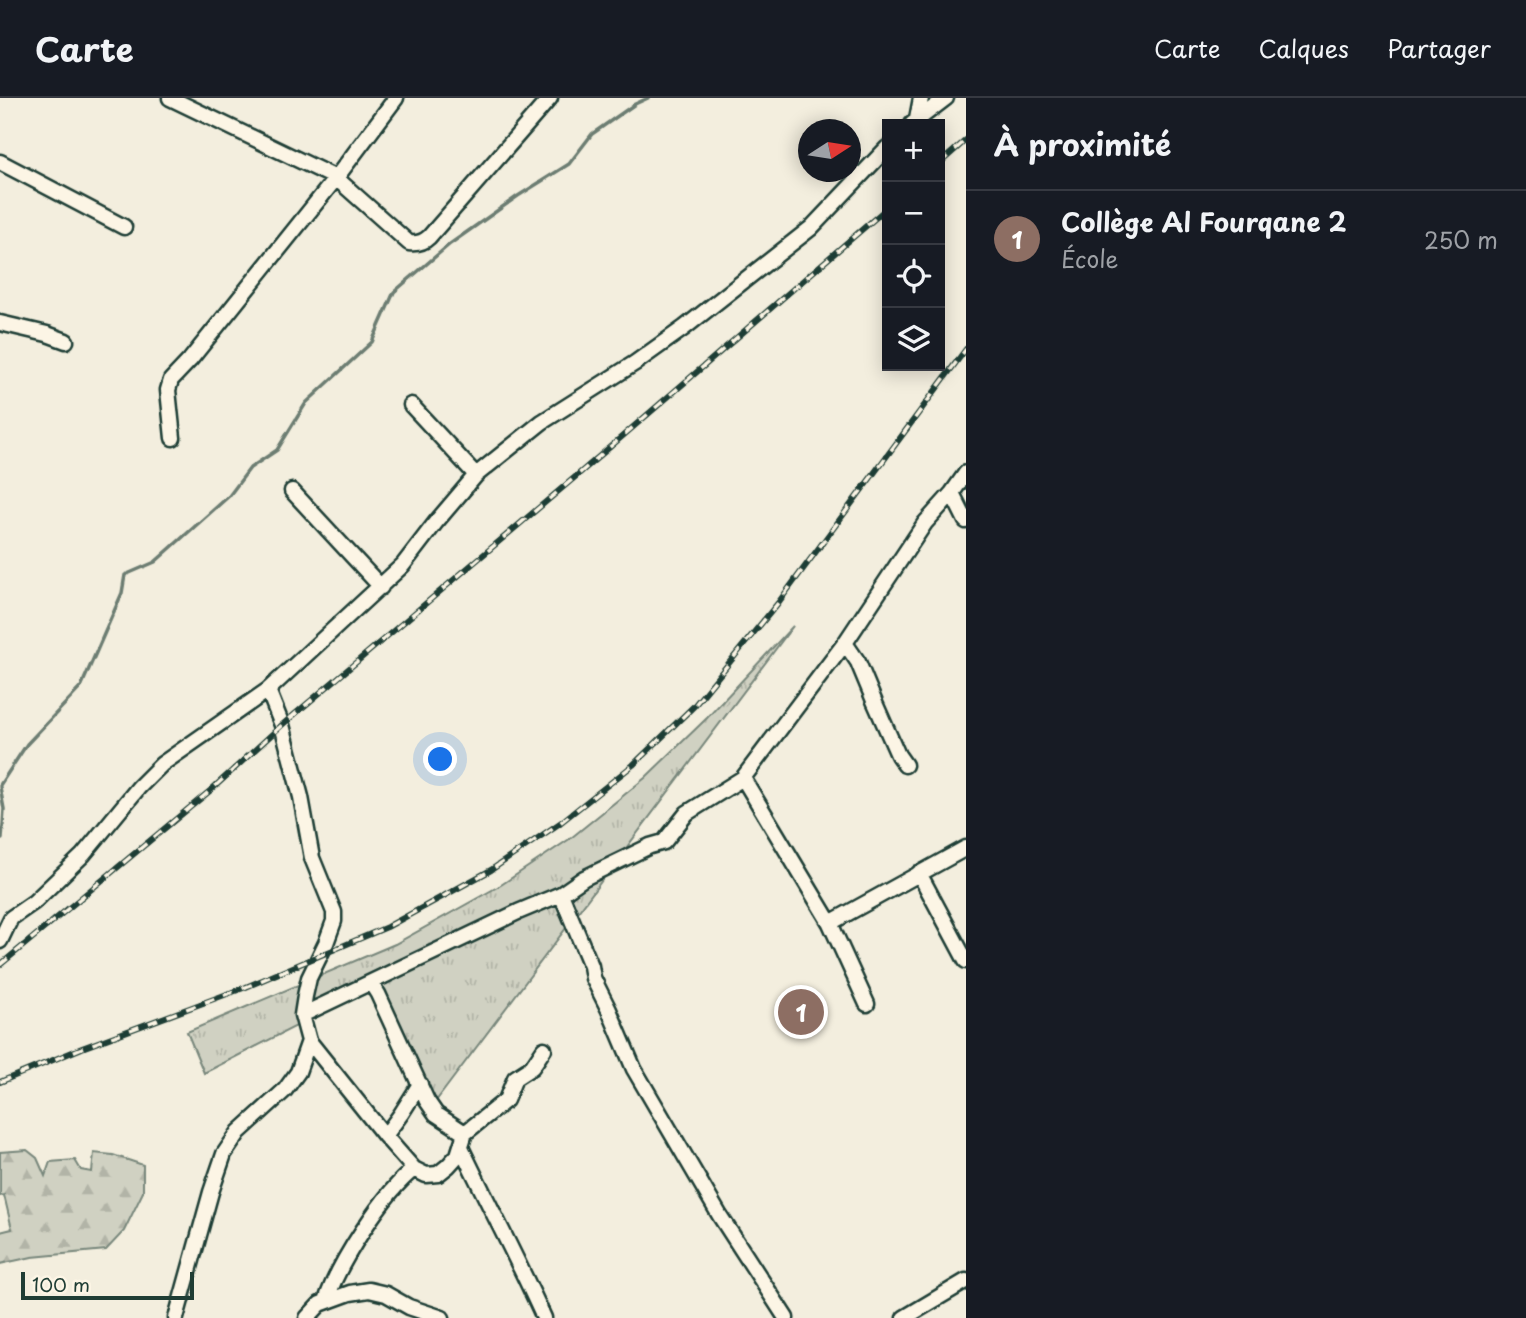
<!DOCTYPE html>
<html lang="fr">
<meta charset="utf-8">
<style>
body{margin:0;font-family:"Playpen Sans",sans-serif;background:#242831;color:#f1f3f6}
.controls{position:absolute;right:21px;top:21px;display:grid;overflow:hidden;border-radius:0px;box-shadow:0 4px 18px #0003}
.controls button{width:63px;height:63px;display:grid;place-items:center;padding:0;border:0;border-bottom:2px solid #363941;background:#171b24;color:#f1f3f6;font:35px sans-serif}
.compass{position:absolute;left:798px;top:21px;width:63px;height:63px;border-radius:50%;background:#171b24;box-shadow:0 4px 18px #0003;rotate:78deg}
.scale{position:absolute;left:21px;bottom:18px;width:173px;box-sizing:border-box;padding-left:7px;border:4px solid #1f3d34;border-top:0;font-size:19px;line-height:24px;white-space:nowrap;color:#1f3d34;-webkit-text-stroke:5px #fcf5e5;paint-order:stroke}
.you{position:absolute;left:441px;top:662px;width:24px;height:24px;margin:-18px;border:5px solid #fff;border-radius:50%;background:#1a73e8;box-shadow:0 0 0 10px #1a73e833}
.badge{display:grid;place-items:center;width:46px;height:46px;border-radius:50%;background:#d1495b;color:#fff;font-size:23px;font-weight:700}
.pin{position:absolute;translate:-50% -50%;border:4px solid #fff;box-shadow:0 2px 7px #0006}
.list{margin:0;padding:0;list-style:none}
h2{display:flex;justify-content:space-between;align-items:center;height:91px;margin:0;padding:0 28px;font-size:30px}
h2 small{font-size:23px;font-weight:400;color:#9ea1a6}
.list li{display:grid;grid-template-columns:46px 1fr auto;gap:21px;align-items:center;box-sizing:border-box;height:98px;padding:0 28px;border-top:2px solid #363941}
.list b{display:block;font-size:26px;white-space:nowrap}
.list p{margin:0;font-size:23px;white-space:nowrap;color:#9ea1a6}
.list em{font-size:23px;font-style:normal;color:#9ea1a6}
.icon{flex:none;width:38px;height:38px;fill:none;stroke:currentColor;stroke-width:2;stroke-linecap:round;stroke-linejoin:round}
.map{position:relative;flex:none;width:966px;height:1220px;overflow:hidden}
header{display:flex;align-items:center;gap:42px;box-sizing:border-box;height:98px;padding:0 35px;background:#171b24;border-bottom:2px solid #363941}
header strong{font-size:33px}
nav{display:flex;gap:38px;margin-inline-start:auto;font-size:24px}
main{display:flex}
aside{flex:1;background:#171b24}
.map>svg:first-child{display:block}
.grass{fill:url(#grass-tufts);stroke:#78877b;stroke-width:2}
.forest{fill:url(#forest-firs);stroke:#78877b;stroke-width:2}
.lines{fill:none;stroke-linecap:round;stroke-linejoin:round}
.stream{stroke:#6c7d72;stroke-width:3.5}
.street-casing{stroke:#1f3d34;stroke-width:19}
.street{stroke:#fcf5e5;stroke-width:14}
.rail-casing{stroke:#1f3d34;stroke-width:6}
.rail{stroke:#fcf5e5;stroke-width:3.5;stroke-dasharray:10;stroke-linecap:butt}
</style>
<header>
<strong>Carte</strong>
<nav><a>Carte</a><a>Calques</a><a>Partager</a></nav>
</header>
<main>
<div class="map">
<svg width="966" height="1220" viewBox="0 0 966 1220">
<defs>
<pattern id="grass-tufts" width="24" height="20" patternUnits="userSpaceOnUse" patternTransform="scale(1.75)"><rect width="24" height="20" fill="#d0d1c2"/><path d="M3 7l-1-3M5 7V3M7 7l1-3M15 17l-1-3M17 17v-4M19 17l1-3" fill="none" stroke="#b2b4a7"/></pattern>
<pattern id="forest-firs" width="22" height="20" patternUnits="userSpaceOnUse" patternTransform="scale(1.75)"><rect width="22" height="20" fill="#d0d1c2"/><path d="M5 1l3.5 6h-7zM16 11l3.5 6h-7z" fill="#b2b4a7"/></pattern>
</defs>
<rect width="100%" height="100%" fill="#f3eede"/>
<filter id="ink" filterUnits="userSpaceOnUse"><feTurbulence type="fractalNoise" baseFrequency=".0143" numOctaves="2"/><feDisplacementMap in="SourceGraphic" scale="14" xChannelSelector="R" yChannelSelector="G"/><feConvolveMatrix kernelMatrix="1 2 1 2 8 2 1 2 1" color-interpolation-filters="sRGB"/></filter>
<g filter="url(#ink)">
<!-- grass -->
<path class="grass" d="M793,528L430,1011L367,892L204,975L187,934L395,846L501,787L571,740L645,680L707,620Z"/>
<!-- forest -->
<path class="forest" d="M27,1052L37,1060L45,1078L50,1064L75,1062L81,1072L92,1074L94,1055L113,1057L143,1067V1094L124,1133L106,1152L32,1159L0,1166V1134L12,1131L4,1097L0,1098V1054Z"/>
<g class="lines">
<!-- stream -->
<path class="stream" d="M0,687L27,646L81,589L122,495L125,477L155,464L229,398L250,370L277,352L306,305L372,244L394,194L450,146L518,98L569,66L592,36L635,6L648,0
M0,689L4,711L2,741H0"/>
<defs>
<path id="street" d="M170,0L336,80L409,145C417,146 423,145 429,139L550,0
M917,21L921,0
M912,26L946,0
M0,64L124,129
M0,225L47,236L66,243
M411,307L476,377
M173,340L168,292L171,282L190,262L336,80L396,0
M292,393L381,489
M952,395L966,423
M845,545L858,564L875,605L898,657L905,667
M268,592L282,627L301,699L312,760L334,814V823L326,845L309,880L305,898L302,917L309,943L385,1038L414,1071L426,1077L438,1076L448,1068L458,1057L465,1035L506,1002L515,980L532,969L544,951
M743,680L830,825L867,906
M919,775L966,863
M830,825L966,750
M0,843L11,820L34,804L83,757L139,689L162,666L268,592L403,467L436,424L476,377L542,324L635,265L684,230L811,130L887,50
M371,885L378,896L427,1003L436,1016L465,1035
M302,917L518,814L561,796
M385,1038L401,1016L420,986
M461,1049C488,1106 518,1162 544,1220
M326,1203C338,1166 384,1094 414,1071
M176,1220L211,1094L224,1056L239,1034L285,992L298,974L309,943
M307,1220L320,1206L350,1195L369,1192L386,1196L409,1209L442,1220
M786,1220L720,1118L634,971L609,912L593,880L591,868L561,796L584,780L650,748L664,744L687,715L743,680L845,545L925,425L952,395L966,375
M904,1220L966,1183"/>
</defs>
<!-- street casing -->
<use href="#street" class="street-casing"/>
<!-- street -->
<use href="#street" class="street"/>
<defs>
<path id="rail" d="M940,65L966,42
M0,867L211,692L282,627L574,380L887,110
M0,984L82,950L246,889L387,829L491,772L560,725L633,667L694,608L778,505L966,251"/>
</defs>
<!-- rail casing -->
<use href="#rail" class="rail-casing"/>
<!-- rail -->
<use href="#rail" class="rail"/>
</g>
</g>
</svg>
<div class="controls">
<button>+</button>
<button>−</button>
<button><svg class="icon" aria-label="locate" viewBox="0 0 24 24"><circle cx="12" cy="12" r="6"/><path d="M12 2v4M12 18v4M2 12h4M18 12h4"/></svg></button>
<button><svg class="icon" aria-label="layers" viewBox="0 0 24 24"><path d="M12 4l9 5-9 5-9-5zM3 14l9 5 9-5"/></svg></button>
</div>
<svg class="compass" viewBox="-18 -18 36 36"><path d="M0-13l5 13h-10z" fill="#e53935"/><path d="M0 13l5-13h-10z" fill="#9ea1a6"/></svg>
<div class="scale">100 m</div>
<div class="you"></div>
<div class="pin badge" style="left:801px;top:914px;background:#8d6e63">1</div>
</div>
<aside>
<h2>À proximité<small></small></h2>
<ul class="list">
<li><span class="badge" style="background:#8d6e63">1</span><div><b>Collège Al Fourqane 2</b><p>École</p></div><em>250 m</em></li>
</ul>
</aside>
</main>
